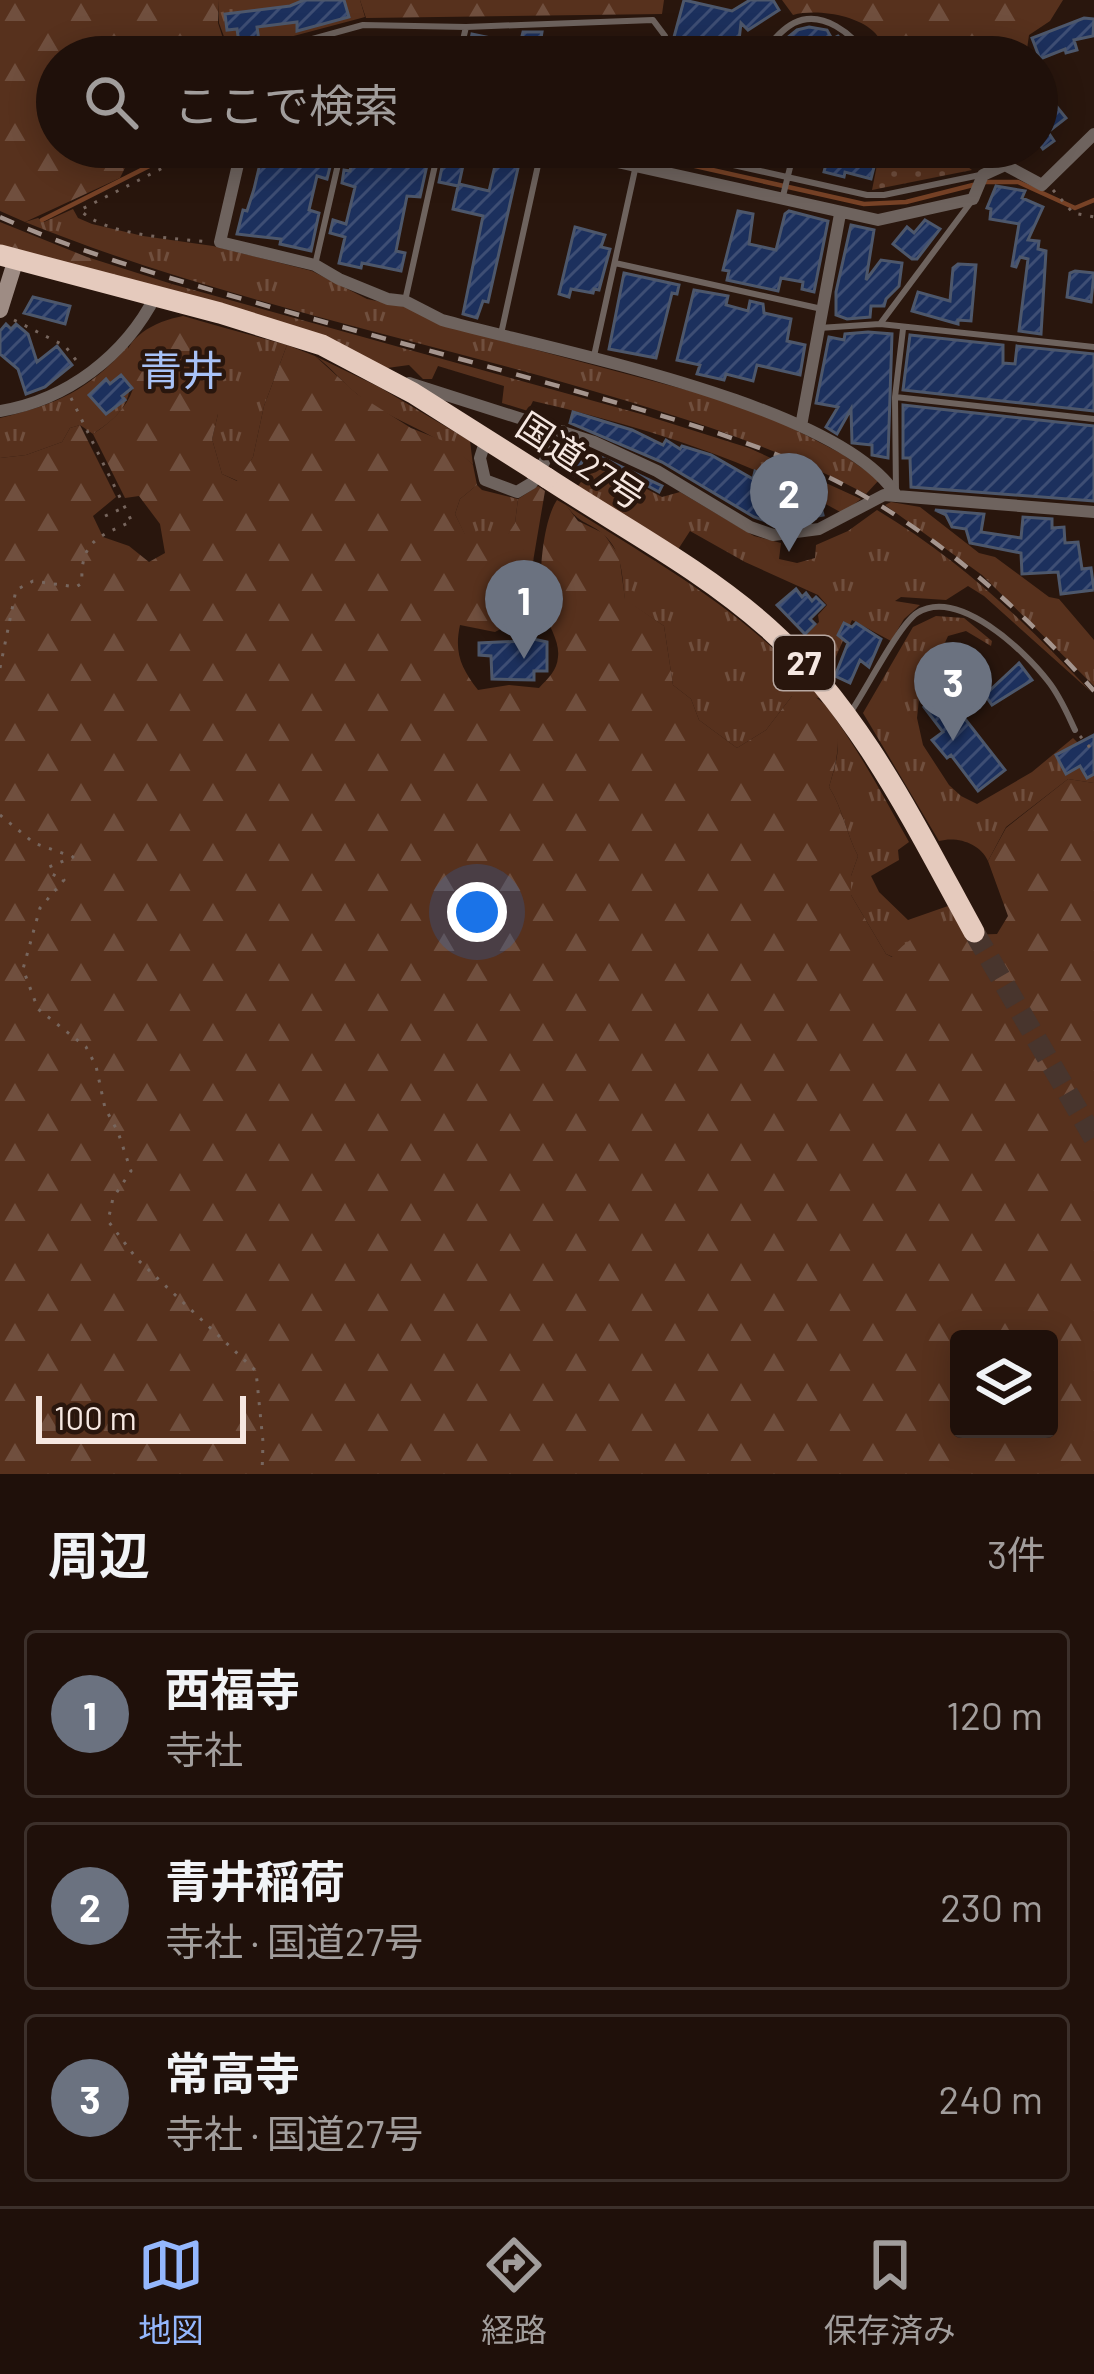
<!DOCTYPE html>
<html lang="ja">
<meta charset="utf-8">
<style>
body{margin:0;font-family:Barlow,"Noto Sans JP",sans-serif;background:#271913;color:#f1f3f6}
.controls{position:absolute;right:36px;bottom:36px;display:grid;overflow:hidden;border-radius:12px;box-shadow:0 6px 30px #0003}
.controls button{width:108px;height:108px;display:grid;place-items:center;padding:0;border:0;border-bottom:3px solid #3c302b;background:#1f100a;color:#f1f3f6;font:60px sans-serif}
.scale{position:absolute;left:36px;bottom:30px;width:210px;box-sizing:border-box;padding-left:12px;border:6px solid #f5e7e1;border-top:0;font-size:33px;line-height:42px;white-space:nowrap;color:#f5e7e1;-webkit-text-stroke:9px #29160d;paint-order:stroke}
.you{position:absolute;left:477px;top:912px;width:42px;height:42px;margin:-30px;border:9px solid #fff;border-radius:50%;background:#1a73e8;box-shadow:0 0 0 18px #1a73e833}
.badge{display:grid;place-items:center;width:78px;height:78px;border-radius:50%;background:#94b7fd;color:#fff;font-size:39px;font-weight:700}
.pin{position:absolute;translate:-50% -99px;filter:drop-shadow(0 3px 6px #0008)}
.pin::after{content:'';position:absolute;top:63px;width:42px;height:36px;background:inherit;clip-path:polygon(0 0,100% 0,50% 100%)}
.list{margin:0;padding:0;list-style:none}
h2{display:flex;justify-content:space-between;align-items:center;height:156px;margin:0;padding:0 48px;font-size:51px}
h2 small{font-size:39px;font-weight:400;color:#a19d9c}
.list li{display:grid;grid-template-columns:78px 1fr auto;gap:36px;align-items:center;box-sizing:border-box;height:168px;margin:0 24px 24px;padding:0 24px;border:3px solid #3c302b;border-radius:12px}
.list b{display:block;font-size:45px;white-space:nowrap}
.list p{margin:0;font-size:39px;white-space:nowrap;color:#a19d9c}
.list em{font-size:39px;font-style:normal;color:#a19d9c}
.icon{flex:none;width:66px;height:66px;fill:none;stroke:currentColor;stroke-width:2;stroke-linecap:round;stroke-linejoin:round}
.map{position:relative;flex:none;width:1094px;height:1474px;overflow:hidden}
.search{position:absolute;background:#1f100a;box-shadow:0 6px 30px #0003;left:36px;right:36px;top:36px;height:132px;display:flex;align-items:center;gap:30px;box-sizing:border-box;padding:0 42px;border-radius:66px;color:#a19d9c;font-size:45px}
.sheet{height:732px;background:#1f100a}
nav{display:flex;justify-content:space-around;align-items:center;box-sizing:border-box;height:168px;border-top:3px solid #3c302b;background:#1f100a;font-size:33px;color:#a19d9c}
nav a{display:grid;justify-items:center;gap:6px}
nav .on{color:#94b7fd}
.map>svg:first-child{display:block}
.grass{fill:url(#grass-tufts)}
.forest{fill:url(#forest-firs);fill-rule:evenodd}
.park{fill:url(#park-dots)}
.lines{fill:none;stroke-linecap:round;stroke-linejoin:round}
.stream{stroke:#774226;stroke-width:4.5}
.building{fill:url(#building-hatch);stroke:#4d576b;stroke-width:3}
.highway-tunnel{stroke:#48352d;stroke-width:21;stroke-dasharray:21 10;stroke-linecap:butt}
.path{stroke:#77665e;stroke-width:3;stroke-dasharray:3 9;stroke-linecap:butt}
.lane{stroke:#6e635e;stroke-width:6}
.street{stroke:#6e635e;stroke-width:12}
.secondary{stroke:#9e8c84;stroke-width:16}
.highway{stroke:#e5cabd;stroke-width:21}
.rail{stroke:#a5958e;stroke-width:4.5;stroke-dasharray:15 15;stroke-linecap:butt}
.highway-bridge{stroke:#e5cabd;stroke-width:21}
.labels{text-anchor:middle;stroke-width:9;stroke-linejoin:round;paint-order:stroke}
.shield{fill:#29160d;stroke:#b8a8a1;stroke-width:3}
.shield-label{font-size:33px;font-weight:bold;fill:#f5e7e1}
.street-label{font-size:36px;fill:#f5e7e1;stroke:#29160d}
.quarter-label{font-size:42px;fill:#a8c2f7;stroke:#29160d}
</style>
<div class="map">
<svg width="1094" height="1474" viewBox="0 0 1094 1474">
<defs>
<pattern id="grass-tufts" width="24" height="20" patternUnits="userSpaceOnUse" patternTransform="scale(3)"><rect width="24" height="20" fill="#57311d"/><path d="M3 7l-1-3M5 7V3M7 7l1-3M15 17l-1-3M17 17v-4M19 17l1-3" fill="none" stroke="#704f3e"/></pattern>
<pattern id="forest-firs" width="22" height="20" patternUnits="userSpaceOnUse" patternTransform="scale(3)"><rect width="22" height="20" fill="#57311d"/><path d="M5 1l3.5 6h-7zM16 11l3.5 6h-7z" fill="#704f3e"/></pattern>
<pattern id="park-dots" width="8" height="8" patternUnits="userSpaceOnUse" patternTransform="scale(3)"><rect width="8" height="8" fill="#57311d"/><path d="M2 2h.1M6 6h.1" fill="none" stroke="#704f3e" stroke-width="1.8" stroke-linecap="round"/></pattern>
<pattern id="building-hatch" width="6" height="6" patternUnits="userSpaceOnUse" patternTransform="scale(3)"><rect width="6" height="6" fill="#1c305d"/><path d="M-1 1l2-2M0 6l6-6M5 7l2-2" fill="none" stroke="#3e4e74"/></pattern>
</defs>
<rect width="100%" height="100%" fill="#29160d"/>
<!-- grass -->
<path class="grass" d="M219,0H360L365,17L230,53L219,23Z
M73,209L78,218L92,224L143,236L213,246L312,271L367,299L410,308L472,333L698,393L769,416L842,454L879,480L866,494C774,445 676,415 576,386C392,333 202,294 25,222L38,218L44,222Z
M172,284L641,414L749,448L861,499L842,513C745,458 641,426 533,401L528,411L502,403L504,386L438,366L432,379H423L409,365L387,368L168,289Z
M225,328L287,345L264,406L253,457L238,481L222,474L212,439L218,414V374L225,364Z
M128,346C133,392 134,407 93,434L80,425L70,428L62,442L26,455L0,458V418C57,404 88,391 128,346Z
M315,356L379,387L470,441L473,465C440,433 394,423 358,395C343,383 331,367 315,356Z
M592,467L624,477L662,497L680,492L754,536L781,543L779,559L797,563L815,558L816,545L848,531L877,510C959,559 1026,622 1091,692L984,596L968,586L946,600L901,597L895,601L920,605L904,619L891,641L852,620L827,677L797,644L819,622L818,615L827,605L818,595L745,562L690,531L677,551L578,486Z
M477,485L482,490L518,499L515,523L508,535H465L455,514L460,499Z
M891,502L920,507L979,553L995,557L1049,597L1059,599L1094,640V686L982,575L885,505Z
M566,505C656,563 755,615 822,701C856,744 882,794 909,842L898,850L899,860L871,876L879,892L908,920L948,906L959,925L893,957L886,954L851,895V876L858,856C846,833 843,809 829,787C842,744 842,738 820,698L792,696L766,730L737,748L699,720L691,699L673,685L664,626L625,600C622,577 623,552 604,535C589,521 581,526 566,505Z
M936,616L964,618L992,641L991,646L966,631L948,636L919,699L917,718L923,745L949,785L961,796L977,804L1032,772L1073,738L1094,759V783L1068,779L1006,827L988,861C980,843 957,836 939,841L863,713L913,627Z"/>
<!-- forest -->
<path class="forest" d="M0,0H219L218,23L229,57H57V147H135L120,178L25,222L0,211Z
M360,0H664L662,14L366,18Z
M782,0H1063L1050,21L1029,35L1027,49L994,51L989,57H891C885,49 880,37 873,31C854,14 815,9 793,15Z
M0,222L87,257L172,284L168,289L0,245Z
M183,316L225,328V364L218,374V414L212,439L222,474L237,481L253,457L264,406L287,345L315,356L357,394L411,428L451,444L473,465L477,485L460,499L455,514L465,534H508L515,523L518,499L538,486L545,491L529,585L520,619L495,632L460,625C454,653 461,668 478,690L509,685L539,688C548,678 557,671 558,657C560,642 549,626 544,612C537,586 542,522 557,500L566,505L578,521L603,533L619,555L625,599L664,626L673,685L691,699L699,720L737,748L766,730L792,696L803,690C848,711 841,747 829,787C843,809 846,833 858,856L851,876V895L886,954L892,957C910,936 932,924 959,925L967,935L997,934L1008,916L988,861L1006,828L1068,779L1094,783V1474H0V458L26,455L62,442L70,428L80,425L116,497L93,516L103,537L129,546L149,562L165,553L160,524L139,496L125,498L93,434C111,422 126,409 133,389C107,349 145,323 183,316ZM959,1339H1049V1429H959Z"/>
<!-- park -->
<path class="park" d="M851,147H960L954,157L972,170L872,190L879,155Z"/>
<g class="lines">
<!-- stream -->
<path class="stream" d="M610,147L864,204L906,202L973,185
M984,182H1018L1075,208L1094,200
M42,220L187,147"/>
</g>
<!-- building -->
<path class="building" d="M304,0H344L349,17L297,31V22L257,27L259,41L239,43L237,29L227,30L225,14L290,6Z
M684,0L732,11L750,0H773L779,10L748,30L741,23L737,57H695L698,45L675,41L674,37Z
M1084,18L1094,19L1093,36L1074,40L1077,50L1066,53L1065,49L1040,59L1032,38Z
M809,27L827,30L832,39L838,36L856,57H792L782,42L797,30Z
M523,32H542L541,38L554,42L550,57L468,54L472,34L520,44Z
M1053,102L1066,118L1048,132L1054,141L1043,149L1037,141V114Z
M264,147H323L319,165L330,167L327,179L317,176L309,210L319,213L311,251L280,244L281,239L237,234L243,210L247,211L254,189Z
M355,147H431L420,197L407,196L396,251L405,253L401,271L362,263L361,268L339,263L345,237L330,233L333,220L346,224L355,187L342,183L344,170L350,171Z
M446,147H467L459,184L489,191L498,153L520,159L488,302L483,301L477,318L463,314L483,216L453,209L458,186L439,182Z
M830,148L876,159L871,179L845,172L844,177L824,172Z
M996,186L1025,191L1022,198L1043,207L1028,240L1039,241L1038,249L1046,251L1041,334L1019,331L1028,259L1020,257L1016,267L1012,266L1019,224L990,219L991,209L987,208Z
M738,211L753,214L749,244L776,250L785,214L789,211L828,221L814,292L802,289L803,282L781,278L778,291L727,280L729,271L723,270Z
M925,220L940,229L917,259H912L893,244L907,227L914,233Z
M851,225L874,230L866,280L881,260L902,263L899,286L886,299L884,306H871L870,317L847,319L836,315V292Z
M575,227L605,235L601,247L610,249L599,290L594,289L593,293L571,289L569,297L559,294Z
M958,264L976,265L971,321L958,320V324L912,311L918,292L950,301L953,268Z
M1075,271L1094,273L1091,302L1067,297L1070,273Z
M624,273L679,285L677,294L672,293L656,358L609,349Z
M694,290L728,296L726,305L748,311L750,301L763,304L764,313L791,319L787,341L805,345L800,375L757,365L753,381L726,374L724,380L697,374L700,365L677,360Z
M33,297L70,306L65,324L24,313Z
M6,324L11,329L16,324L28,334L37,362L57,346L72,365L45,387L26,394L18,369L0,354V331Z
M868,332L892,334L888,458L872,455V445L852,443L851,409L837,434L826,427L838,407L816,403L829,337L844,340L845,334Z
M910,335L1003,345V363L1015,364L1017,346L1094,354V411L903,390Z
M121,375L132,388L122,396L125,400L106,414L89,395L106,379L110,384Z
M903,405L1094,426V501L911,487L910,458H903Z
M573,412L632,430L663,445L666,440L680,449L682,446L711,455L753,479L755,471L791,486V505L815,500L820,503L823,515L774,524L754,517L662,462L570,423Z
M566,444L590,452L662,486L659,492L619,470L617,475L583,460L575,476L555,465Z
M935,510L984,514L981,532L1021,538L1023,517L1052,519V528L1064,527L1065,543L1078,542L1082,569L1091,568L1094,590L1061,594L1058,572L1022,574L1021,553L970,543L966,529L952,527L946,515Z
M796,589L802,597L806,593L812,601L816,597L824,605L810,619L815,624L805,634L777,605Z
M844,623L852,627L856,623L881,639L869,667L860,660L850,683L835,676L848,643L838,635Z
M524,637L547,642V671H534V680L492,679L491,656L479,655V643L524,641Z
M1019,663L1032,680L992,705L985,695Z
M944,692L1005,770L978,791L951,755L947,758L932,740L943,732L924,707Z
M1094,735V774L1087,778L1080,766L1066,774L1056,755Z"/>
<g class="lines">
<!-- highway-tunnel -->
<path class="highway-tunnel" d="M974,932L1094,1138"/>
<!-- path -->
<path class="path" d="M204,147L80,210C106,236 173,238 209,242
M1053,190L1073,213L1094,217
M14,320L65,346L79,364
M71,398L133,524
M105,516L123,508
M0,668L16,590L33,581L76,587L82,583C80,540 99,537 132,521
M1080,736L1094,752
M0,815L34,843L73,857L49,867L52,874L64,880L40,908L23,969L38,1009L86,1047L96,1066L105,1108L118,1132L131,1171L113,1198L108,1221L137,1259L256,1371L263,1442L262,1474"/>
<!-- lane -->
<path class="lane" d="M247,57L363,25L466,27L653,20L665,36L660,57
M459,57L466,27
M758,57C769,46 780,30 794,23C822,9 853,34 868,57
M653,147L867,195H884L980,175
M990,147L1003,162
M783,196L795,147
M615,263L822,309
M315,265L342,147
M405,301L439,147
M880,324L971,202
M819,328L880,324L1094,347
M501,334L542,147
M594,356L640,147
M895,397L1094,419
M896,493L895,397L903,329
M850,713C866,690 898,626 917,613C958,587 1025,651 1048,681C1060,696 1067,713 1075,730"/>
<!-- street -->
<path class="street" d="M242,147L220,242L315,265L339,279L388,299L405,301L442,320C547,349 840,404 896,495
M550,147L878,220L973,199L983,175L1005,165L1042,185L1094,134
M409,383L594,442L657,471L750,527L773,535L819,529L884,495L1094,512
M0,411C67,400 125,356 156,295
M801,426L840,214
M486,439L480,458L485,480L517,492L532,483L562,431"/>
<!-- secondary -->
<path class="secondary" d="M0,310L16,259"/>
<!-- highway -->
<path class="highway" d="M0,255L220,313L322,345L413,393L533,469
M547,478C620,526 702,569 768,628C860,710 915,825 974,932"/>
<!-- rail -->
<path class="rail" d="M0,217C81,253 165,277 250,301C364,334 479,363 593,396C685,422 782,449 866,497C953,548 1028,616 1094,691"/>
<!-- highway-bridge -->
<path class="highway-bridge" d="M533,469L547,478"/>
</g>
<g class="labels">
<!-- shield labels -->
<rect class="shield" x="774" y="636" width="60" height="54" rx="9"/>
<g class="shield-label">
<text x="804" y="675">27</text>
</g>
<!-- street labels -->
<g class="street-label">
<text transform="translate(581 461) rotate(33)" y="13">国道27号</text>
</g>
<!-- quarter labels -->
<g class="quarter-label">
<text x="182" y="386">青井</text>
</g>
</g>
</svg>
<div class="controls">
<button><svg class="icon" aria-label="layers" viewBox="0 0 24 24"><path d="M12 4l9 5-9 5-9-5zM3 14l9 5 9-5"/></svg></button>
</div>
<div class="scale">100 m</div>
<div class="you"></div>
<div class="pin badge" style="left:524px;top:659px;background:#6b7280">1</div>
<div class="pin badge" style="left:789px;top:552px;background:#6b7280">2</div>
<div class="pin badge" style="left:953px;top:741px;background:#6b7280">3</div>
<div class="search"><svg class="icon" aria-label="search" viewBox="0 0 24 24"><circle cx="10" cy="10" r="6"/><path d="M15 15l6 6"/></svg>ここで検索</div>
</div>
<section class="sheet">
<h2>周辺<small>3件</small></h2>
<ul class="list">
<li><span class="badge" style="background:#6b7280">1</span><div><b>西福寺</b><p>寺社</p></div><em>120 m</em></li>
<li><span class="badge" style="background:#6b7280">2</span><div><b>青井稲荷</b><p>寺社 · 国道27号</p></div><em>230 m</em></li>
<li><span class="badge" style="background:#6b7280">3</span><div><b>常高寺</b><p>寺社 · 国道27号</p></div><em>240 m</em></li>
</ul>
</section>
<nav>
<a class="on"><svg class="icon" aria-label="map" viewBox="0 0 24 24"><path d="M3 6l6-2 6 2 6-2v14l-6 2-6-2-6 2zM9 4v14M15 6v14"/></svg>地図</a>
<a><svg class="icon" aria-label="directions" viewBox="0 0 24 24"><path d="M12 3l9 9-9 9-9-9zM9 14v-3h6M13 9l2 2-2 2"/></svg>経路</a>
<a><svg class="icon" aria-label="saved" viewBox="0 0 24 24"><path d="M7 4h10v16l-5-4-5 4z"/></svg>保存済み</a>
</nav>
